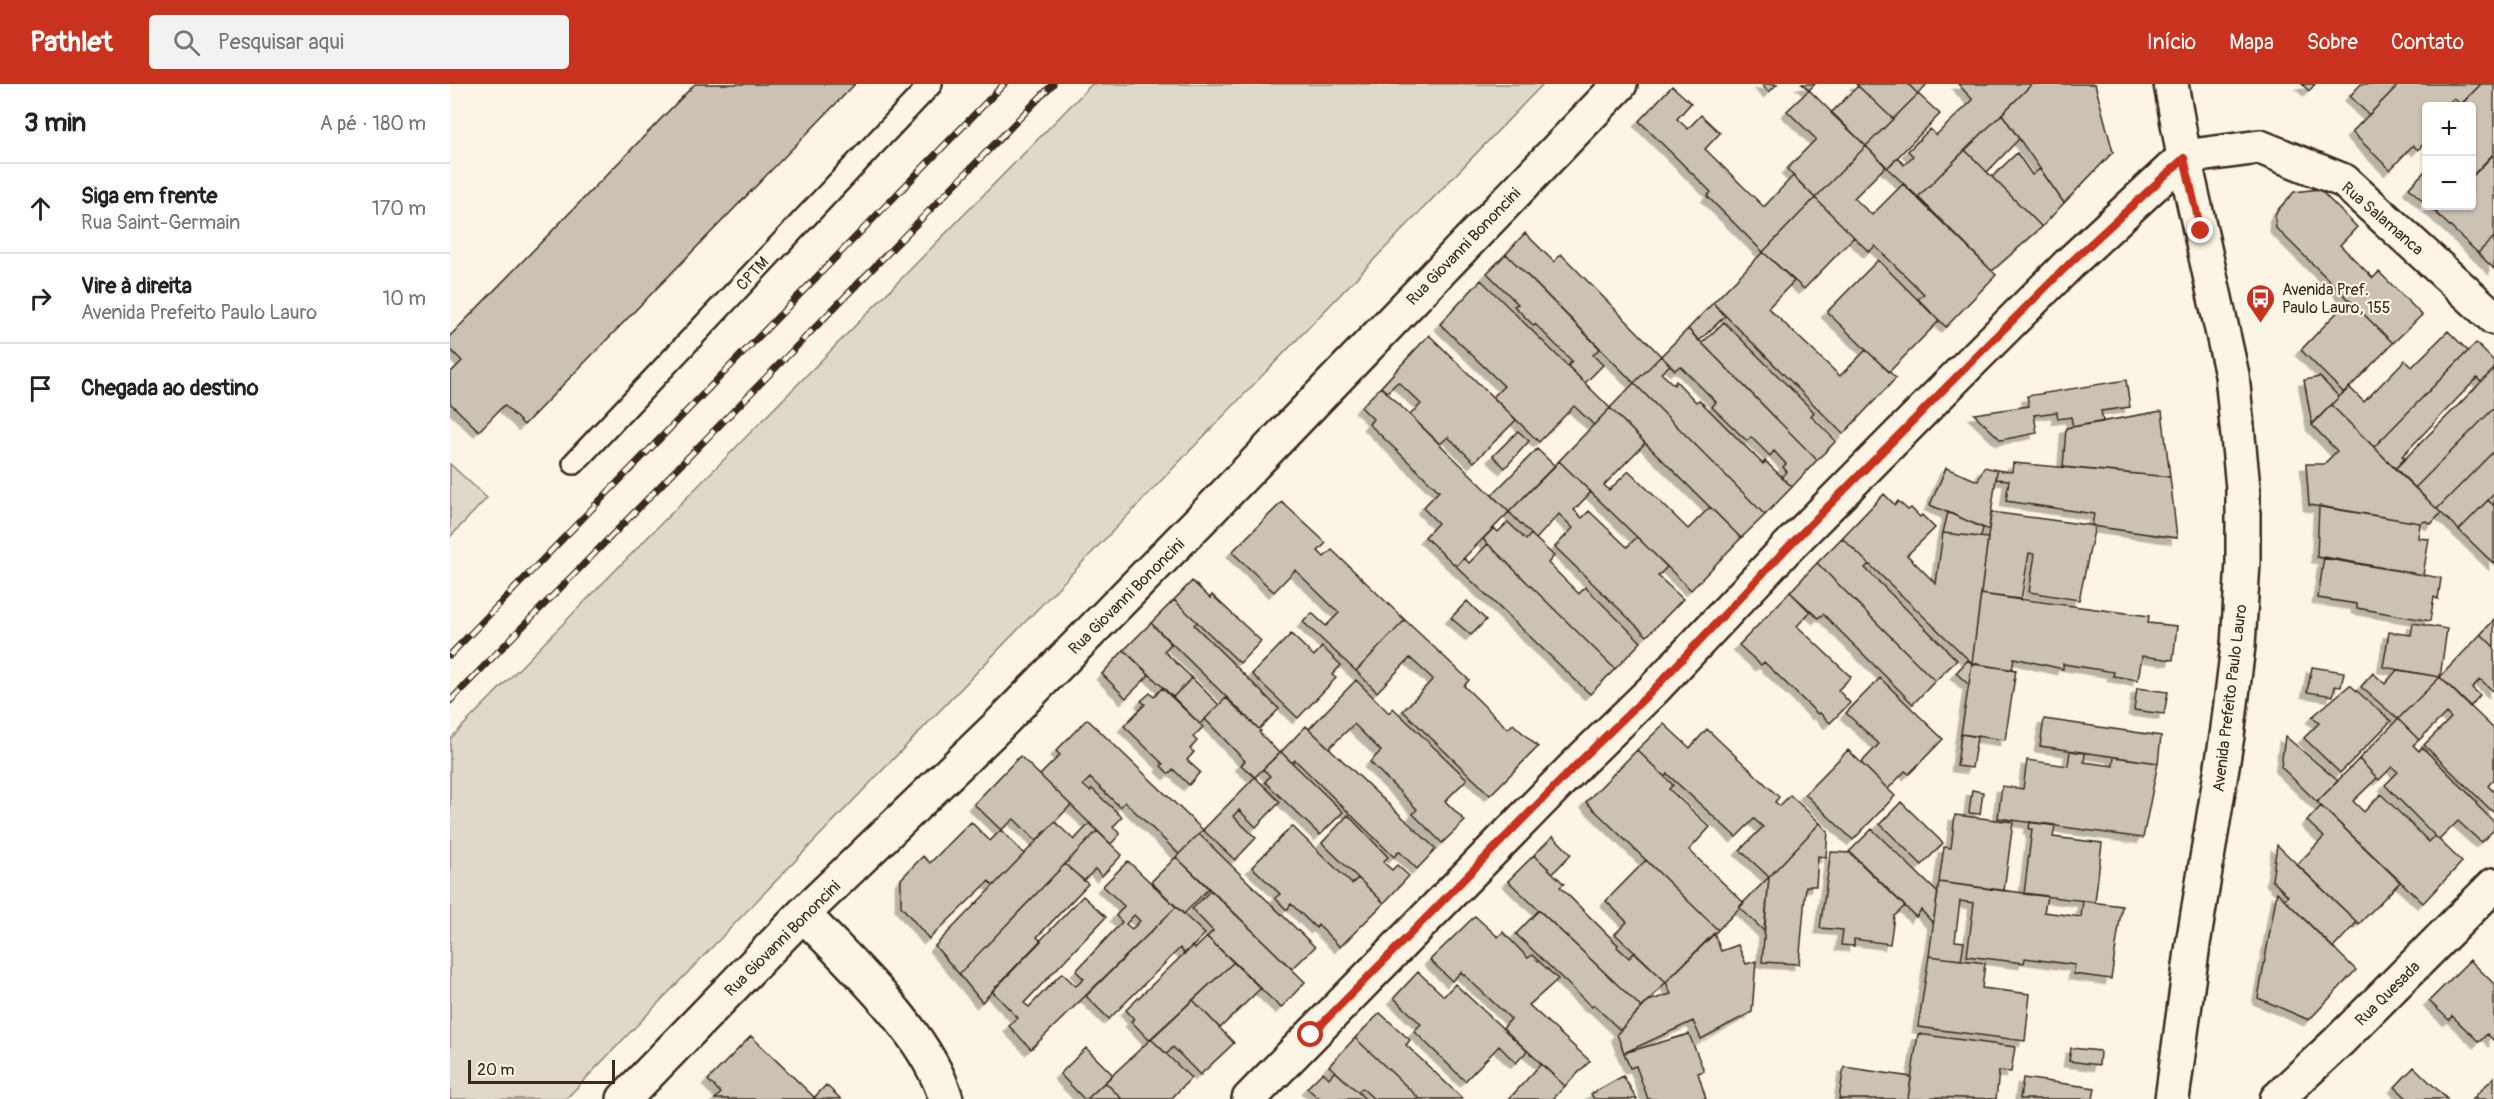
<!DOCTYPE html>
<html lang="pt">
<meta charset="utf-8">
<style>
body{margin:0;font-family:Pangolin,sans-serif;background:#f2f2f2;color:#222}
.controls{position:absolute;right:18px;top:18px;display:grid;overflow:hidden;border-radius:6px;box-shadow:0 2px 4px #0004}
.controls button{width:54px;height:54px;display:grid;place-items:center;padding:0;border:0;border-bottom:2px solid #e0e0e0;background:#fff;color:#222;font:30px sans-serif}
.scale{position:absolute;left:18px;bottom:15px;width:147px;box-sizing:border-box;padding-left:6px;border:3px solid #3b2a1e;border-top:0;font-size:16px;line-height:21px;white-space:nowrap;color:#3b2a1e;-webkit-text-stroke:4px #fcf5e5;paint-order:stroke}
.stop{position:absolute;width:18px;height:18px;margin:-14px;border:4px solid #c8321e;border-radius:50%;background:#fff}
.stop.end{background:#c8321e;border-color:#fff;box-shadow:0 2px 6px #0008}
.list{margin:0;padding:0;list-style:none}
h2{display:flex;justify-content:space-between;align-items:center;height:78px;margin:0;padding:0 24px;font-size:26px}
h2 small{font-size:20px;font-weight:400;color:#767676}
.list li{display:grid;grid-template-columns:39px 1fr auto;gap:18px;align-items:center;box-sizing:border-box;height:90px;padding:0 24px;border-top:2px solid #e0e0e0}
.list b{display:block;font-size:22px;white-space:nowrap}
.list p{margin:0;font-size:20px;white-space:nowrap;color:#767676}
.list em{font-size:20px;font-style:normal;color:#767676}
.icon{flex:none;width:33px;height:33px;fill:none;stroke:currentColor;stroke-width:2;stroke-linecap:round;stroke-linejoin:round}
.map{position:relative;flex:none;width:2044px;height:1015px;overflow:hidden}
header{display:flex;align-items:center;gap:36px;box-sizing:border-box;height:84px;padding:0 30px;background:#c8321e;color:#fff}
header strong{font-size:28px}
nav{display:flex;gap:33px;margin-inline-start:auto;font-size:21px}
.search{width:420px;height:54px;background:#f2f2f2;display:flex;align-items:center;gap:15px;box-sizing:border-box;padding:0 21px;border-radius:6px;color:#767676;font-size:22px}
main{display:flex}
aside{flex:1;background:#fff}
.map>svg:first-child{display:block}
.green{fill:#e0d8c8;stroke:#8e8173;stroke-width:1.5}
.building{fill:#ccc2b3;stroke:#3b2a1e;stroke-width:1.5;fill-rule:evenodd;filter:url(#shadow)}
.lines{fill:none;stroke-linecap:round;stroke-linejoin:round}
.lane-casing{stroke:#3b2a1e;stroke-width:26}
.street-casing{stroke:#3b2a1e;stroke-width:38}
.secondary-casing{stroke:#3b2a1e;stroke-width:38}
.lane{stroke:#fcf5e5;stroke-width:21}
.street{stroke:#fcf5e5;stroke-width:33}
.secondary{stroke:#fcf5e5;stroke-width:33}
.rail-casing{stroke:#3b2a1e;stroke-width:7}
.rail{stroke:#fcf5e5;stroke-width:4.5;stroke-dasharray:14;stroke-linecap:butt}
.route{stroke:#c8321e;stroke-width:8}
.labels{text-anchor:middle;stroke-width:4.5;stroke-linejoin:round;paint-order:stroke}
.street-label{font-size:16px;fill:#3b2a1e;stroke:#fcf5e5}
.poi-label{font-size:16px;fill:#3b2a1e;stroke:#fcf5e5;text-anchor:start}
</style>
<header>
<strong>Pathlet</strong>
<div class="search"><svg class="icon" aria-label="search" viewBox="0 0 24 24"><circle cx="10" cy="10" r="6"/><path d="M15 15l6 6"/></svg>Pesquisar aqui</div>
<nav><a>Início</a><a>Mapa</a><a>Sobre</a><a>Contato</a></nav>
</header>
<main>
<aside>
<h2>3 min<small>A pé · 180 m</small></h2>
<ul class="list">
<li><svg class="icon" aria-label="ahead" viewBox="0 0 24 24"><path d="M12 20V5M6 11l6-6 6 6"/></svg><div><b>Siga em frente</b><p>Rua Saint-Germain</p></div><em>170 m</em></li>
<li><svg class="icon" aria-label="right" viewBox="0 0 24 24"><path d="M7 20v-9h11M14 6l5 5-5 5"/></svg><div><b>Vire à direita</b><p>Avenida Prefeito Paulo Lauro</p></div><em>10 m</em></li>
<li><svg class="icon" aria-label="arrive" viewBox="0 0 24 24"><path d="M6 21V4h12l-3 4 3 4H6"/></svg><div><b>Chegada ao destino</b></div></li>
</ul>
</aside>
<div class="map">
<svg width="2044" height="1015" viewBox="0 0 2044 1015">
<defs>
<filter id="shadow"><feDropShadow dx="-5.5" dy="5.5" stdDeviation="0" flood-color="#0004"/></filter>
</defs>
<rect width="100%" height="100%" fill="#fcf5e5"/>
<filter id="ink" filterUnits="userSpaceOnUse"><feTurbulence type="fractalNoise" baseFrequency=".0167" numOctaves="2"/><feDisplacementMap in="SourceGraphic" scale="12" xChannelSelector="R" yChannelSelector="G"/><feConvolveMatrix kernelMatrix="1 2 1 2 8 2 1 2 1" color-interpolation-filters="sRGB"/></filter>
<g filter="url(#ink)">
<!-- green -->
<path class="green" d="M642,0H1093L116,1015H0V655Z
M0,380L37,414L0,453Z"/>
<!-- building -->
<path class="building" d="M245,0H405L74,341L54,321L29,347L0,319V289L12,277L0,265V252Z
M1311,0H1327L1319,8Z
M1352,0H1365L1359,6Z
M1406,0H1458L1468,10L1443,35Z
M1458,0H1477L1468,10Z
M1508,0H1582L1468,113L1437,84L1448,74L1454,81L1463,72L1458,67L1480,45L1486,51L1523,16Z
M1582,0H1645L1663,68L1614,119L1552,30Z
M1852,0H1865L1859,7Z
M1911,0H1949L1919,31L1900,12Z
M1949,0H2031L2011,21L2004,14L1996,22H1976V40L1972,45L1976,50V57L1968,66L1963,61L1940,86L1902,48Z
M2031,0H2044V70L2022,93V22H2009Z
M1222,2L1241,19L1227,35L1238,45L1251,31L1270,49L1255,65L1314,123L1343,92L1365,114L1313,168L1257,112L1261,108L1189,37Z
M1408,2L1443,35L1416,62L1381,29Z
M1359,6L1416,62L1365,114L1337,85L1366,55L1337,27Z
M1468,10L1490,30L1437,84L1416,62Z
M1552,30L1569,55L1537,88L1515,66Z
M1416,62L1436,82L1404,114L1422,131L1453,100L1546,191L1496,243L1468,215L1474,210L1425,162L1419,168L1365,114Z
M1515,66L1592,143L1542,187L1468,113Z
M1567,69L1582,91L1590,85L1614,119L1592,143L1542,93Z
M2044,69V153L2028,169L1986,129L1993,122H2022V92Z
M1976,86V120L1959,104Z
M1869,105L1907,143L1890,161L1923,194L1929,188L1972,231L1943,259L1826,144L1825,132L1828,126L1844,108Z
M1365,114L1404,153L1354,205L1313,168Z
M1978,122H1993L1986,129Z
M1075,149L1104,178L1111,170L1211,272L1184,299L1056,170Z
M2044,153V185L2028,169Z
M1313,168L1344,197L1318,224L1390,292L1416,266L1446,294L1393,350L1263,219Z
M1056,170L1150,264L1143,271L1153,281L1135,299L1118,282L1122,277L1085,240L1084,242L1064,222L1068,220L1037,189Z
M1428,176L1489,237L1439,288L1377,228Z
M1031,196L1160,324L1144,341L1124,322L1089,358L1043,313L1054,302L990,240Z
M1899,216L1943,259L1894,309L1851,266Z
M1263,219L1275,232L1249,257L1238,245Z
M1274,238L1364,328L1361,332L1386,357L1367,376L1252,259Z
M1238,245L1367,376L1342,403L1331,393L1337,388L1333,383L1336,380L1324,367L1320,372L1301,353L1297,357L1262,323L1266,318L1230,282L1225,286L1211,272Z
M1998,247L2018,267L1924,363L1881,321L1899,303L1914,318L1955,276L1962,283Z
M979,251L1066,336L1024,378L998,353L990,360L960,331L971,320L948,298L937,308L931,303Z
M2026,259L2044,277V285L2031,298L2027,294L1952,372L1955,374L1945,385L1924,363Z
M1211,272L1220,281L1211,289L1224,301L1226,297L1246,318L1249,316L1313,380L1315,377L1342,403L1315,431L1184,299Z
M2044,285V324L1965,404L1945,385Z
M1870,293L1889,313L1862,340L1854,296Z
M1676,296L1680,323L1651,327L1653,338L1623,343L1621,333L1608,335L1607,328L1584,331L1587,349L1551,356L1524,330L1579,322L1577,312Z
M1184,299L1315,431L1291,454L1160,324Z
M931,303L1059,428L1006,482L975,453L988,439L973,424L989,407L919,340L923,335L911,323Z
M1881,321L1991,429L1981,440L1976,437L1970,439L1859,421L1856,380H1874L1887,367L1862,341Z
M1160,324L1195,359L1154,401L1159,406L1179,387L1238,445L1260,423L1291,454L1241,506L1109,377Z
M2044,324V367L1987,425L1965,404Z
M1712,327L1720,393L1613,383L1616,344Z
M1068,347L1079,357L1055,384L1043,372Z
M1087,365L1105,382L1059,428L1042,411Z
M2044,367V410L2009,446L1987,425Z
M1109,377L1141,408L1124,426L1132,434L1139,427L1177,463L1187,453L1217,483L1208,492L1233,515L1197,552L1105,463L1123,444L1109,430L1086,455L1059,428Z
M1563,379L1720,393L1727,454L1642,442L1644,430L1556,417L1559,396L1546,395L1547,386L1562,388Z
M1534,383L1547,386L1539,446L1480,421L1496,384L1528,397Z
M1434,410L1445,421L1448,417L1458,426L1461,424L1470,433L1472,431L1485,444L1457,471L1486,500L1493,449L1538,454L1522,579L1392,454Z
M2044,410V422L2038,416Z
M2038,416L2044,422V480L2009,446Z
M832,418L876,459L868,467L874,473L882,466L955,536L906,587L853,538L862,529L876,542L889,529L845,486L824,508L782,468Z
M1869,422L1970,439L1968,454L1979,455L1973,491L1867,473Z
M1498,428L1533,444L1531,453L1493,449Z
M1541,428L1645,442L1629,516L1579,508L1585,470L1579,469L1571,516L1531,510Z
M1058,438L1076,456L1081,450L1104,472L1098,479L1129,510L1135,503L1191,558L1165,585L1033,455L1044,444L1048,448Z
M1392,454L1419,480L1415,484L1507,576L1485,597L1367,479Z
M1038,460L1165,585L1140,610L1006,482L1014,474L1019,479Z
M1874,473L1991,494L1988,515L1984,513L1980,537L1907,524V520L1868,514Z
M1367,479L1485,597L1463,620L1373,530L1368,534L1340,508Z
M742,497L760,514L762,511L811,557L790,579L724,516Z
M1340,508L1360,528L1347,542L1401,593L1388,606L1400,619L1380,639L1370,629L1368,630L1314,578L1311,581L1289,561Z
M1531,510L1699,532L1698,539L1727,542L1723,576L1692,572L1688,596L1663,592L1664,588L1613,580V585L1564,574L1562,586L1522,579Z
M724,516L747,538L744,541L829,625L809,645L701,539Z
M1017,517L1036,536L1021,551L1001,534Z
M955,536L1019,596L1014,602L1058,645L1063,640L1088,663L1040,711L953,627L983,595L960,574L927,608L906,587Z
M2044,536V563L2031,550Z
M701,539L721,560L714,567L742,594L723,613L674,566Z
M1963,539L1997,545L1990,593L1933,583L1939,548L1961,551Z
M841,550L864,572L872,563L891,581L882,591L886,594L848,634L802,590Z
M2031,550L2044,563V608L2030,595L2022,604L2030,611L2020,623L1990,593Z
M674,566L699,591L676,614L652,590Z
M1518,576L1522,580L1519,601L1506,589Z
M1522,580L1566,586L1555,656L1511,650Z
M1862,583L1894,588L1891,603L1885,602L1883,612L1857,608Z
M1947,586L1990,593L1948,635L1911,603L1923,589L1935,600Z
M1990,593L2044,645V695L2038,702L2044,708V729L1974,661L2001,634L1996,629L1969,656L1948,635Z
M742,594L769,621L750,640L723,613Z
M1430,594L1493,655L1459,690L1455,687L1438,705L1411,679L1429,660L1396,629Z
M906,596L939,629L943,624L1017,695L995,717L1015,737L992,759L963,730L967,725L920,678L931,667L904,640L879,664L859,645Z
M1900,601L1941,637L1890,689L1854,654L1869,639L1862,633Z
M712,604L753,643L743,653L747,657L740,665L744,668L737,676L750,688L739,701L723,685L719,690L711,682L713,680L674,642L695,620L691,617L700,609L704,613Z
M1687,604L1718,608L1714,630L1684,626Z
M776,614L811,647L809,648L829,669L805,693L791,681L795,677L755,635Z
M637,635L753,746L729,770L675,718L670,723L640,694L633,701L640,707L642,705L672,733L663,743L670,750L661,760L590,691L610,671L606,667Z
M1594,635L1711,652L1708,679L1590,662Z
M1948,635L1969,656L1963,661L1969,667L1972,663L2027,718L2026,720L2044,738V746L2031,758L2008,737L1989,756L1935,701L1948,688L1942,683L1929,696L1909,675Z
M1214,640L1240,664L1257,645L1329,713L1325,718L1330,722L1340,711L1370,739L1319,793L1290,766L1313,743L1304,735L1286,753L1217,690L1215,693L1187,666Z
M856,642L986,765L967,785L949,767L944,773L845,676L842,679L831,668Z
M1511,650L1527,653L1522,684L1507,682Z
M1835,652L1888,697L1867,718L1831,683Z
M1187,666L1223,701L1219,705L1260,743L1239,766L1294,819L1268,846L1136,718Z
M1398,666L1445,712L1403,756L1355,710Z
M1620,667L1635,669L1634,678L1663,682L1664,673L1708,679L1693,754L1548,734L1552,702L1573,705L1577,676L1618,682Z
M831,668L893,728L870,751L815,698L820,692L813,685Z
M570,672L621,721L586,757L564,735L551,746L524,720Z
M1909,675L1927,694L1903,717L1914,728L1931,710L1979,758L1985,752L2012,778L1973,819L1867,718Z
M805,693L830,718L806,743L789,726L783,732L806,754L785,776L753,746Z
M1522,706L1533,708L1530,730L1519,729Z
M1451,718L1493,759L1472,781L1430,740Z
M1871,722L1950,798L1909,840L1847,781L1874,753L1857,737Z
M898,731L938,773L933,778L942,786L947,781L959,792L934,819L872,759Z
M1505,731L1563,738L1554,807L1489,798L1494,763L1501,764Z
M521,738L540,757L551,746L574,770L543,802L539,797L479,855L451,822V795L473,772L480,779Z
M605,738L624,756L640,739L647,747L509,890L485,862Z
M1580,738L1605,741L1603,753L1652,759L1645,818L1574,810L1582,745H1579Z
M1370,739L1378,748L1376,773L1368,772L1366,802H1356L1349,880L1312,878L1319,793Z
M842,742L902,800L908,794L934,819L890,863L868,841L866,844L841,820L837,826L825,814L830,810L802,783Z
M1422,745L1488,809L1483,839L1471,826L1466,833L1399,768Z
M647,747L672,771L652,792L645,785L634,797L615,780Z
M749,750L865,863L842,885L726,773Z
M1103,752L1121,770L1103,789L1084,771Z
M1827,761L1907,838L1883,864L1834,815L1838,812L1822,796Z
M1381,768L1401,769L1455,822L1444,832L1440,860L1404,855V862L1391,861L1393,846L1370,844Z
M1084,771L1114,800L1110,803L1168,861L1167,863L1179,874L1185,868L1216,898L1192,924L1058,797Z
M726,773L759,804L734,830L701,798Z
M1196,776L1268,846L1216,898L1165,850L1177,838L1156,817Z
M678,777L726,823L581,965L559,942L568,934L542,907L633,812L656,833L574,919L579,923L612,889L626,902L634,895L626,887L672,838L666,832L674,822L653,802ZM684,831L690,837L682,845L676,840Z
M615,780L638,800L587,853L591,857L532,918L509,890Z
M1319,793L1314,847L1289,823Z
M1489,798L1597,812L1594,828L1631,833L1633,817L1672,822L1661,895L1624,890L1625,881L1575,874L1574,879L1517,872L1524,819L1510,817L1505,857L1514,858L1511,876L1479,872Z
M761,806L855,898L831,924L757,853L763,847L742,825Z
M1827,808L1906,886L1859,936L1808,914Z
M726,823L755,850L735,870L730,864L659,935L636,912Z
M1089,826L1192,924L1170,946L1144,921L1142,923L1066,850Z
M1025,832L1048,853L1053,848L1078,874L1082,871L1108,895L1079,921L1140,977L1115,1002L1053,944L1061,935L1011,888L1002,897L980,876Z
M1264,849L1271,867L1288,861L1296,880L1306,877L1302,928L1251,955L1243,937L1174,969L1167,950L1198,917L1221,910L1216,898Z
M757,853L784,878L699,956L681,937L684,935L676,926L742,862L745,865Z
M1479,872L1535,879L1532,904L1580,910L1575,957L1468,943Z
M2020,876L2044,900V957L2037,950L2029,958L2002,932L1999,936L1979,917Z
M784,878L811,904L770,944L743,916Z
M968,888L994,912L1005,900L1077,967L1066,979L1049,962L1015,997L964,947L971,940L944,914Z
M743,916L784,959L750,991L723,963L717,970L701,955Z
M930,929L960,956L956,961L1013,1015H970L905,954Z
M1239,950L1254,987L1248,989L1256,1015H1198L1186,982L1180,984L1174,969Z
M1468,950L1565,963L1561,988L1549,987L1546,1015L1482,1013V1015H1458Z
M301,952L365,1014L364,1015H265L271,1009L258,996Z
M905,954L970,1015H924L912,1004L908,1008L879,982Z
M701,955L741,994L721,1015H672L655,998Z
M636,964L663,991L637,1015H634L610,990Z
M1621,964L1650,967L1649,981L1619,977Z
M1091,980L1115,1002L1103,1015H1059Z
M1394,983L1461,993L1458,1015H1389Z
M1964,983L1997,1015H1958L1945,1003Z
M885,987L908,1008L915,1015H870L857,1004L873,988L879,994Z
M1173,992L1187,1015H1144L1141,1010Z
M2044,993V1015H2023Z
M1573,994L1645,1004L1643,1015H1570Z
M655,998L672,1015H637Z
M376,1001L391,1015H363Z"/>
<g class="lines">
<defs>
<path id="lane" d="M124,379L481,0"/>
<path id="street" d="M353,830C401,880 477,949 496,1015
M174,1015L353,830L547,643L762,424L1170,0
M799,1015L1129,678L1204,605L1334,467L1515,284L1621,178L1734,73L1810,63L1894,97L2044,234
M1827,1015L1889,957L2044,801"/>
<path id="secondary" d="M1721,0L1734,73L1782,291L1793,404V478L1788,562L1777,652L1743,860L1722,1015"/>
</defs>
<!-- lane casing -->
<use href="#lane" class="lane-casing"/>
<!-- street casing -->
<use href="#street" class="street-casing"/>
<!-- secondary casing -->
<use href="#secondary" class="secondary-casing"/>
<!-- lane -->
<use href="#lane" class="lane"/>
<!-- street -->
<use href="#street" class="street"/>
<!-- secondary -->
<use href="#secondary" class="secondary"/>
<defs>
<path id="rail" d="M0,571L554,0
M0,617L603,0"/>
</defs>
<!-- rail casing -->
<use href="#rail" class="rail-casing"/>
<!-- rail -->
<use href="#rail" class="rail"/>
</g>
</g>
<g class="lines" filter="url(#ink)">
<!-- route -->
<path class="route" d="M861,951L1129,678L1204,605L1334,467L1515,284L1621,178L1734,74L1751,147"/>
</g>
<!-- icons -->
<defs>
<symbol id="bus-pin" viewBox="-11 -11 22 30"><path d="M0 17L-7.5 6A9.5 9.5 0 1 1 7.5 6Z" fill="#c8321e" stroke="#fcf5e5"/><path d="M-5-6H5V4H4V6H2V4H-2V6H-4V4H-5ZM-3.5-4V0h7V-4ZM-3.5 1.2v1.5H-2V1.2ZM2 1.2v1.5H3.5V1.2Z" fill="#fff"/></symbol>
</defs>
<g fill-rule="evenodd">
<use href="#bus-pin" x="1794" y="198" width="33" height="45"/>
</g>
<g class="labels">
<!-- street labels -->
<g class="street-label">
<text transform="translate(1933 134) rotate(41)" y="6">Rua Salamanca</text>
<text transform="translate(1013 162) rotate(-46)" y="6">Rua Giovanni Bononcini</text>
<text transform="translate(302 189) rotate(-47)" y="6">CPTM</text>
<text transform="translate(676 512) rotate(-45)" y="6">Rua Giovanni Bononcini</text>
<text transform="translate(1779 614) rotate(-83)" y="6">Avenida Prefeito Paulo Lauro</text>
<text transform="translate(332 854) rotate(-45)" y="6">Rua Giovanni Bononcini</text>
<text transform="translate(1937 909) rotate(-45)" y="6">Rua Quesada</text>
</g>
<!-- poi labels -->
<g class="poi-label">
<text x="1832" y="211">Avenida Pref.<tspan x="1832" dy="18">Paulo Lauro, 155</tspan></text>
</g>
</g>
</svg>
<div class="controls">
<button>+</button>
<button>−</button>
</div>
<div class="scale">20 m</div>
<div class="stop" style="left:861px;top:951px"></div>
<div class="stop end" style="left:1751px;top:147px"></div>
</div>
</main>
